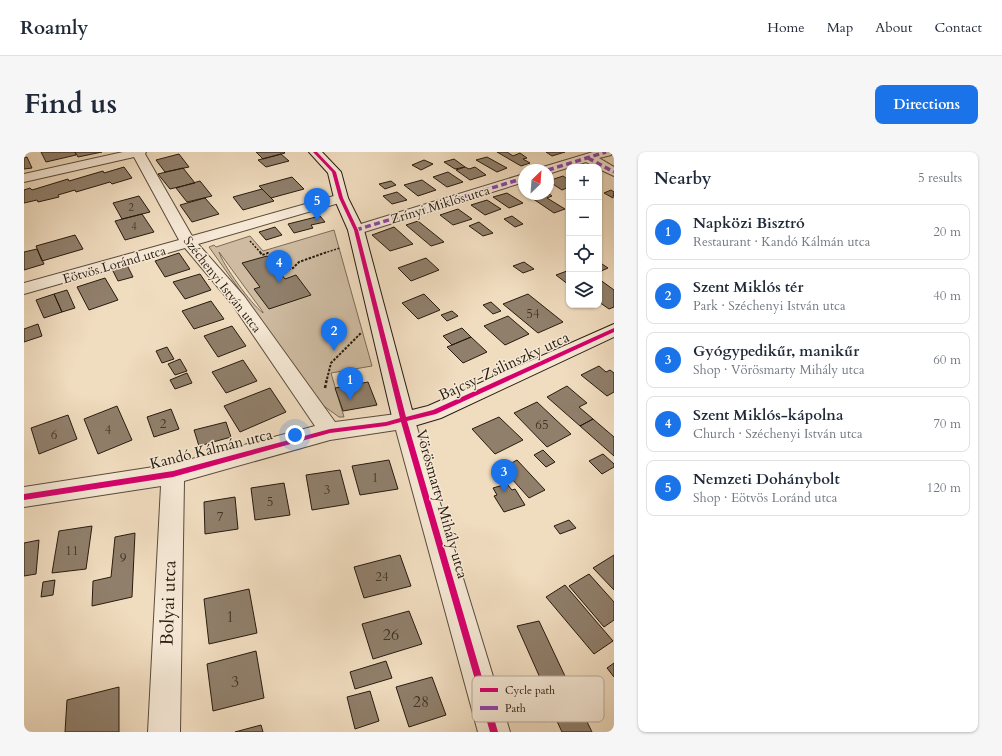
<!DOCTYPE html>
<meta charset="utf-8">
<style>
body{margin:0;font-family:Cardo,serif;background:#f6f6f7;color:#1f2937}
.controls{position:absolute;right:12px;top:12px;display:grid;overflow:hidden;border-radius:8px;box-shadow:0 1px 3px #0004}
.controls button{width:36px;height:36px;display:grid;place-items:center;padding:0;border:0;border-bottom:1px solid #e0e1e3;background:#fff;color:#1f2937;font:20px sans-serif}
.compass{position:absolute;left:494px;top:12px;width:36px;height:36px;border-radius:50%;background:#fff;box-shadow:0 1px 3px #0004;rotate:25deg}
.you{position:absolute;left:271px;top:283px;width:14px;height:14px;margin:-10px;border:3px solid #fff;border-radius:50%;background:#1a73e8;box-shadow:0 0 0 6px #1a73e833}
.badge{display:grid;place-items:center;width:26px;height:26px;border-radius:50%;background:#1a73e8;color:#fff;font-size:13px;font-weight:700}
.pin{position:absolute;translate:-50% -33px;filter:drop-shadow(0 1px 2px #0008)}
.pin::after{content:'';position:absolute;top:21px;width:14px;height:12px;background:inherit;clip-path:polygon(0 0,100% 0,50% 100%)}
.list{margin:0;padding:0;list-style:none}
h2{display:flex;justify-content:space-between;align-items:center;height:52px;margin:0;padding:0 16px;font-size:17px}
h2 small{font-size:13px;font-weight:400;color:#747a83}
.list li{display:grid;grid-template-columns:26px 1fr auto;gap:12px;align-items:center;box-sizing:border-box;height:56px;margin:0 8px 8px;padding:0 8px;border:1px solid #e0e1e3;border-radius:8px}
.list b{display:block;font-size:15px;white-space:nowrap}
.list p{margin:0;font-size:13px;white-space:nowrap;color:#747a83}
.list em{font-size:13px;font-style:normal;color:#747a83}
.icon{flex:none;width:22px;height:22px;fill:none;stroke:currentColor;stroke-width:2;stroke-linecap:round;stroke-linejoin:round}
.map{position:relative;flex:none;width:590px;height:580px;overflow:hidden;border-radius:8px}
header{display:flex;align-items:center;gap:24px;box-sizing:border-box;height:56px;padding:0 20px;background:#fff;border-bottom:1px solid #e0e1e3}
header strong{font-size:19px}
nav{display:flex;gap:22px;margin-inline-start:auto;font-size:14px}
.intro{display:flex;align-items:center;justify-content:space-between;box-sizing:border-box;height:96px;padding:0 24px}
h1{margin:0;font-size:28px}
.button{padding:10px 18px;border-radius:8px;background:#1a73e8;color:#fff;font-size:14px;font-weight:700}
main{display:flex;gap:24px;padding:0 24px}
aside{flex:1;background:#fff;border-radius:8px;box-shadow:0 1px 3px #0004}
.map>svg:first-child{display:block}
.green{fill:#cebba1;stroke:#7b6b58;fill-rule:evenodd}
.building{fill:#907f6b;stroke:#281b0f}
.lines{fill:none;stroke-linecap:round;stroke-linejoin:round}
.street-casing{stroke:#5a4b3b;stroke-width:2}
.secondary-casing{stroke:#281b0f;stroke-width:2}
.path-far2{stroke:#281b0f;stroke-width:1.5;stroke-dasharray:2 1.5;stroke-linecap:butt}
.path-far1{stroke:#281b0f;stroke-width:2;stroke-dasharray:2.5 1.5;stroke-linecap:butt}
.path{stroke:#281b0f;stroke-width:2.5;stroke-dasharray:3 2;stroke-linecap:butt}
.street{fill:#f5e8d5;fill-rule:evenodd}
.secondary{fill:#f5e8d5;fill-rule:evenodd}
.quiet{stroke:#8e44ad;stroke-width:3.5;stroke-dasharray:6 3.5;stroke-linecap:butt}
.cycleway-casing{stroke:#f5e8d5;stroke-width:2}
.cycleway{fill:#d6006c;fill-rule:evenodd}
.labels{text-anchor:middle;stroke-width:3;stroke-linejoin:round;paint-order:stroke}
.far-number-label{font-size:11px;fill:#423426}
.far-street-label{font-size:13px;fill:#281b0f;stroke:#f5e8d5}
.number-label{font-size:13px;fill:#423426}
.street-label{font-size:15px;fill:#281b0f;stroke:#f5e8d5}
.near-number-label{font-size:16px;fill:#423426}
.near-street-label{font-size:18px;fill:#281b0f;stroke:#f5e8d5}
.key{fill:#f5e8d5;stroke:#b8aa9a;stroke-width:1}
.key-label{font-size:11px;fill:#281b0f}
</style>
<header>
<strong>Roamly</strong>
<nav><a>Home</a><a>Map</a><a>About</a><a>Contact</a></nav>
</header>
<div class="intro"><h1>Find us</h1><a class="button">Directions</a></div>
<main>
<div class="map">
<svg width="590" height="580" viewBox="0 0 590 580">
<rect width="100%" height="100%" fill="#f0dcbf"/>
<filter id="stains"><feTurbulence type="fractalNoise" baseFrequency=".005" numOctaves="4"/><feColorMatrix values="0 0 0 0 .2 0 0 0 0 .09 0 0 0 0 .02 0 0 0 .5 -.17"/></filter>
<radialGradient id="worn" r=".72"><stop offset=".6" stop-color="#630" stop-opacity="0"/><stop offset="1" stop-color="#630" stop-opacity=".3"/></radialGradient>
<!-- green -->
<path class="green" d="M310,78L348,214L307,221L320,265H315L297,252L185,95L190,93L192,95L226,84L239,99ZM195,100L239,160V161C227,152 199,113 195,100Z"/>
<!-- building -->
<path class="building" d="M17,0H51L52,3L22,10Z
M51,0H78L54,5Z
M232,0H260L261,1L239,7Z
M473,0H483L489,4L496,1L503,6L499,7L506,11L497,14Z
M522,0H541L528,4Z
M155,2L165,15L141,20L132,8Z
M257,2L265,9L242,15L234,8Z
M3,5L8,16L0,17V6Z
M463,5L483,16L473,20L452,8Z
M430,7L441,15L431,17L420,10Z
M400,8L409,12L397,18L388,13Z
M100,15L108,26L88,32L86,30L52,40L51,38L34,43L35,45L14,50L13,48L0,51V38L6,36L8,38L44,27L45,29L79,19L80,21Z
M441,15L445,17L451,15L462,23L446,28L432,18Z
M159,16L171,31L146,37L134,22Z
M424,20L439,30L423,35L409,25Z
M539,24L545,28V35L538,38L524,29Z
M268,25L280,37L247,46L235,34Z
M398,28L412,38L394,44L380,33Z
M176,29L188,44L163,50L152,36Z
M367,29L372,33L361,37L355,32Z
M238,37L250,49L219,58L209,45Z
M587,38L590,40L589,46L580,41Z
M373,40L383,48L368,52L359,44Z
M483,41L499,51L485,56L469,45Z
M524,41L528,44L523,46L541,57L530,61L502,42Z
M115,44L126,60L98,67L89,51Z
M181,46L195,62L168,70L156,53Z
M463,48L477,57L461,63L447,53Z
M434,57L448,67L429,73L416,63Z
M118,62L130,80L101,88L91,69Z
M296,64L301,70L287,73L289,76L270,81L264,72Z
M488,64L499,72L491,75L480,67Z
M394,69L420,90L407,94L382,73Z
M455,70L469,81L459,84L445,74Z
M251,75L258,83L242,88L235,80Z
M370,75L389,92L366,99L348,83Z
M51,83L59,97L18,109L12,94Z
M13,97L20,112L0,118V100Z
M155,101L166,117L141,125L131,109Z
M243,104L261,127L272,123L287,143L245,157L230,137L236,135L218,111Z
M402,106L415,118L387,129L374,116Z
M500,110L510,117L499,121L489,114Z
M575,110L584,116L575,120Z
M103,113L109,125L94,129L88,117Z
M543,119L545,120V133L532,123Z
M176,122L187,138L161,147L149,130Z
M81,126L94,148L65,158L53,135Z
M575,127L590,138V155L585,157L575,150Z
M43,138L51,156L38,160L30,142Z
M30,142L38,160L20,166L12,148Z
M400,142L416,158L394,167L378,151Z
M504,142L539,170L514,181L479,152Z
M187,149L200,167L170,177L158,159Z
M467,150L477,159L469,162L459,153Z
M428,159L434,164L423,169L417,163Z
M484,164L505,182L481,193L460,174Z
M14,172L18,184L0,190V177Z
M208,174L222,194L194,205L180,184Z
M438,176L447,185L428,193L419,184Z
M447,185L463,200L439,211L423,195Z
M143,195L150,207L138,211L132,199Z
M156,207L163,219L151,223L144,212Z
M219,208L233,229L202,241L188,220Z
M575,214L582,220L586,218L590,221V240L583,244L557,223Z
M163,221L168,231L151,237L146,228Z
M344,230L353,253L319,259L311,236Z
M543,234L563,251L555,255L569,267L556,274L523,245Z
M246,236L262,260L216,280L200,254Z
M513,250L547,282L523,295L490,261Z
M93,254L108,288L74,302L60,267Z
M147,257L155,277L130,285L123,265Z
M44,263L53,287L15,302L7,276Z
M475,265L499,288L471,302L448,277Z
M569,267L590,285V304L556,274Z
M202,270L207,285L175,294L170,278Z
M519,298L531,310L522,315L510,303Z
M579,302L590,312V315L578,322L565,309Z
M365,308L374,337L336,343L328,314Z
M493,308L521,338L505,346L478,316Z
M316,318L325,352L288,358L282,323Z
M260,331L266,363L231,368L227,336Z
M483,332L488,338L491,337L501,353L480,360L470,344L473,343L469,336Z
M211,345L214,377L181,382L180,350Z
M545,368L552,376L536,382L530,374Z
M68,374L62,417L28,421L35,379Z
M111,381L108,445L68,454L69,429L87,425L91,385Z
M15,388L12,422L0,424V391Z
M376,403L387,434L340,446L330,415Z
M590,403V438L569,416Z
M565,422L590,450V468L580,475L545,434Z
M31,428L29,443L17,445L19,430Z
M541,433L589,489L570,502L522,445Z
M225,437L233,481L185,492L180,447Z
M385,459L398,492L349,507L338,472Z
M515,469L548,539L525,546L493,474Z
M232,499L240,546L189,559L183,512Z
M362,509L368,526L331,537L326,520Z
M590,511V525L583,516Z
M408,525L422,563L385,575L372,535Z
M95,535V580H41L43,548Z
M346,539L355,569L331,577L323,545Z
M548,539L568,580H538L522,546Z
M237,573L239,580H211Z"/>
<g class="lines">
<defs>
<path id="street" d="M99,0H122L121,2L168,84L317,42L322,43L324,46L322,49L174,92L220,144L311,270L380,261L388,263L391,269L486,580H454L372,278L306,288L160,329L156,580H124L137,334L0,355V335L149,312L291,274L208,152L161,96L0,142V131L155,88L110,5L0,30V22Z
M569,0H588L587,3L575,6L590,15V24L575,17V15H571L562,10L524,22V18H517L519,15Z
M500,22V30L337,81L332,83L327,81L324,78L327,75Z"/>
<path id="secondary" d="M285,0H298L317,20L324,46L340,78L388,258L404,254L590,172V185L417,266L380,277L372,275L369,269L324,78L310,46L304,21Z"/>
</defs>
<!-- street casing -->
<use href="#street" class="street-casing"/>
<!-- secondary casing -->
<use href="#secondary" class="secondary-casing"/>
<!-- path-far2 -->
<path class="path-far2" d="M226,89L237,101
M243,101H244
M300,101L316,96"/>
<!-- path-far1 -->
<path class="path-far1" d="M236,100L238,103L244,101L258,120L269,116L275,110L303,100
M303,227L307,211L337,181"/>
<!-- path -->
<path class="path" d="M301,236L303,226"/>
<!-- street -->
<use href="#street" class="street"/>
<!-- secondary -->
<use href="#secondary" class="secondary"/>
<!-- quiet -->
<path class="quiet" d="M564,6L590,20
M524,18L582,0
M332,78L500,26"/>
<defs>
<path id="cycleway" d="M289,0H293L312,20L319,46L334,78L382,265L409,258L590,176V180L412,262L383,269L474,580H466L377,270L362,274L306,281L149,325L0,348V342L149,319L306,277L362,270L376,266L330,78L315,46L308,20Z"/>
</defs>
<!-- cycleway casing -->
<use href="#cycleway" class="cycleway-casing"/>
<!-- cycleway -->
<use href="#cycleway" class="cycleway"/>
</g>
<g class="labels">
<!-- far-number labels -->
<g class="far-number-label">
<text x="107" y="59">2</text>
<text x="110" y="78">4</text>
</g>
<!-- far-street labels -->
<g class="far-street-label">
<text transform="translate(416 52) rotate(-17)" y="5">Zrínyi Miklós utca</text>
<text transform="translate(90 112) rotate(-16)" y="5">Eötvös Loránd utca</text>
<text transform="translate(199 132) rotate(52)" y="5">Széchenyi István utca</text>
</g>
<!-- number labels -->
<g class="number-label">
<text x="509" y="166">54</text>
<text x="139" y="276">2</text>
<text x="518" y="277">65</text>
<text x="84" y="282">4</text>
<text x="30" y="287">6</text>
<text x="351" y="330">1</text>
<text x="303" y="342">3</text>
<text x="246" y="354">5</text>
<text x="196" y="369">7</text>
<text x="48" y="403">11</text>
<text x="99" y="410">9</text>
<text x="358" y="429">24</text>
</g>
<!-- street labels -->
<g class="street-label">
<text transform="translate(480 214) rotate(-25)" y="5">Bajcsy-Zsilinszky utca</text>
<text transform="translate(187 297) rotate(-14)" y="5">Kandó Kálmán utca</text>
<text transform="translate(418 352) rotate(74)" y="5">Vörösmarty Mihály utca</text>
</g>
<!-- near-number labels -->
<g class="near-number-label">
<text x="206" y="470">1</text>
<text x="367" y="488">26</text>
<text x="211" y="535">3</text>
<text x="397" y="555">28</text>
</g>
<!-- near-street labels -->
<g class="near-street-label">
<text transform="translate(144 451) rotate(-88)" y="6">Bolyai utca</text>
</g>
</g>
<!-- legend -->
<rect x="448" y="524" width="132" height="46" rx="6" class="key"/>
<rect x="456" y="536" width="18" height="4" fill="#d6006c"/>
<rect x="456" y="554" width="18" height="4" fill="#8e44ad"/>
<g class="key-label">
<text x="481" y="542">Cycle path</text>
<text x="481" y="560">Path</text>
</g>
<rect width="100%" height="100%" filter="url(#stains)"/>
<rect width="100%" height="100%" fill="url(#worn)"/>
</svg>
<div class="controls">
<button>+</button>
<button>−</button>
<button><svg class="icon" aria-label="locate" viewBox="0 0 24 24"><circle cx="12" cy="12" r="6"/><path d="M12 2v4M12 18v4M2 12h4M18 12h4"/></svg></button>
<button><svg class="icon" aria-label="layers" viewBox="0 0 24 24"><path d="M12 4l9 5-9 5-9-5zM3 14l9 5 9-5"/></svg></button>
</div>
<svg class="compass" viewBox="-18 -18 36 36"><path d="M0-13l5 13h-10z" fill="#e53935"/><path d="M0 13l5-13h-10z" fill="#747a83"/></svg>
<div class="you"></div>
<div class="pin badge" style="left:326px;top:248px">1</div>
<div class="pin badge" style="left:310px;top:199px">2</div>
<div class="pin badge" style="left:480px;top:340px">3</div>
<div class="pin badge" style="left:255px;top:131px">4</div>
<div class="pin badge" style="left:293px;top:69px">5</div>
</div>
<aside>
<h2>Nearby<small>5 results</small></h2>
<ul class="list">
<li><span class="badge">1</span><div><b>Napközi Bisztró</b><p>Restaurant · Kandó Kálmán utca</p></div><em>20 m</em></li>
<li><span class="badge">2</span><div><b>Szent Miklós tér</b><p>Park · Széchenyi István utca</p></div><em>40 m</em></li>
<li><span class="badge">3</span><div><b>Gyógypedikűr, manikűr</b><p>Shop · Vörösmarty Mihály utca</p></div><em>60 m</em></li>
<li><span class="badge">4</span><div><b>Szent Miklós-kápolna</b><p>Church · Széchenyi István utca</p></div><em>70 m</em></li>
<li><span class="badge">5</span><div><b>Nemzeti Dohánybolt</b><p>Shop · Eötvös Loránd utca</p></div><em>120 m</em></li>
</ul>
</aside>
</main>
